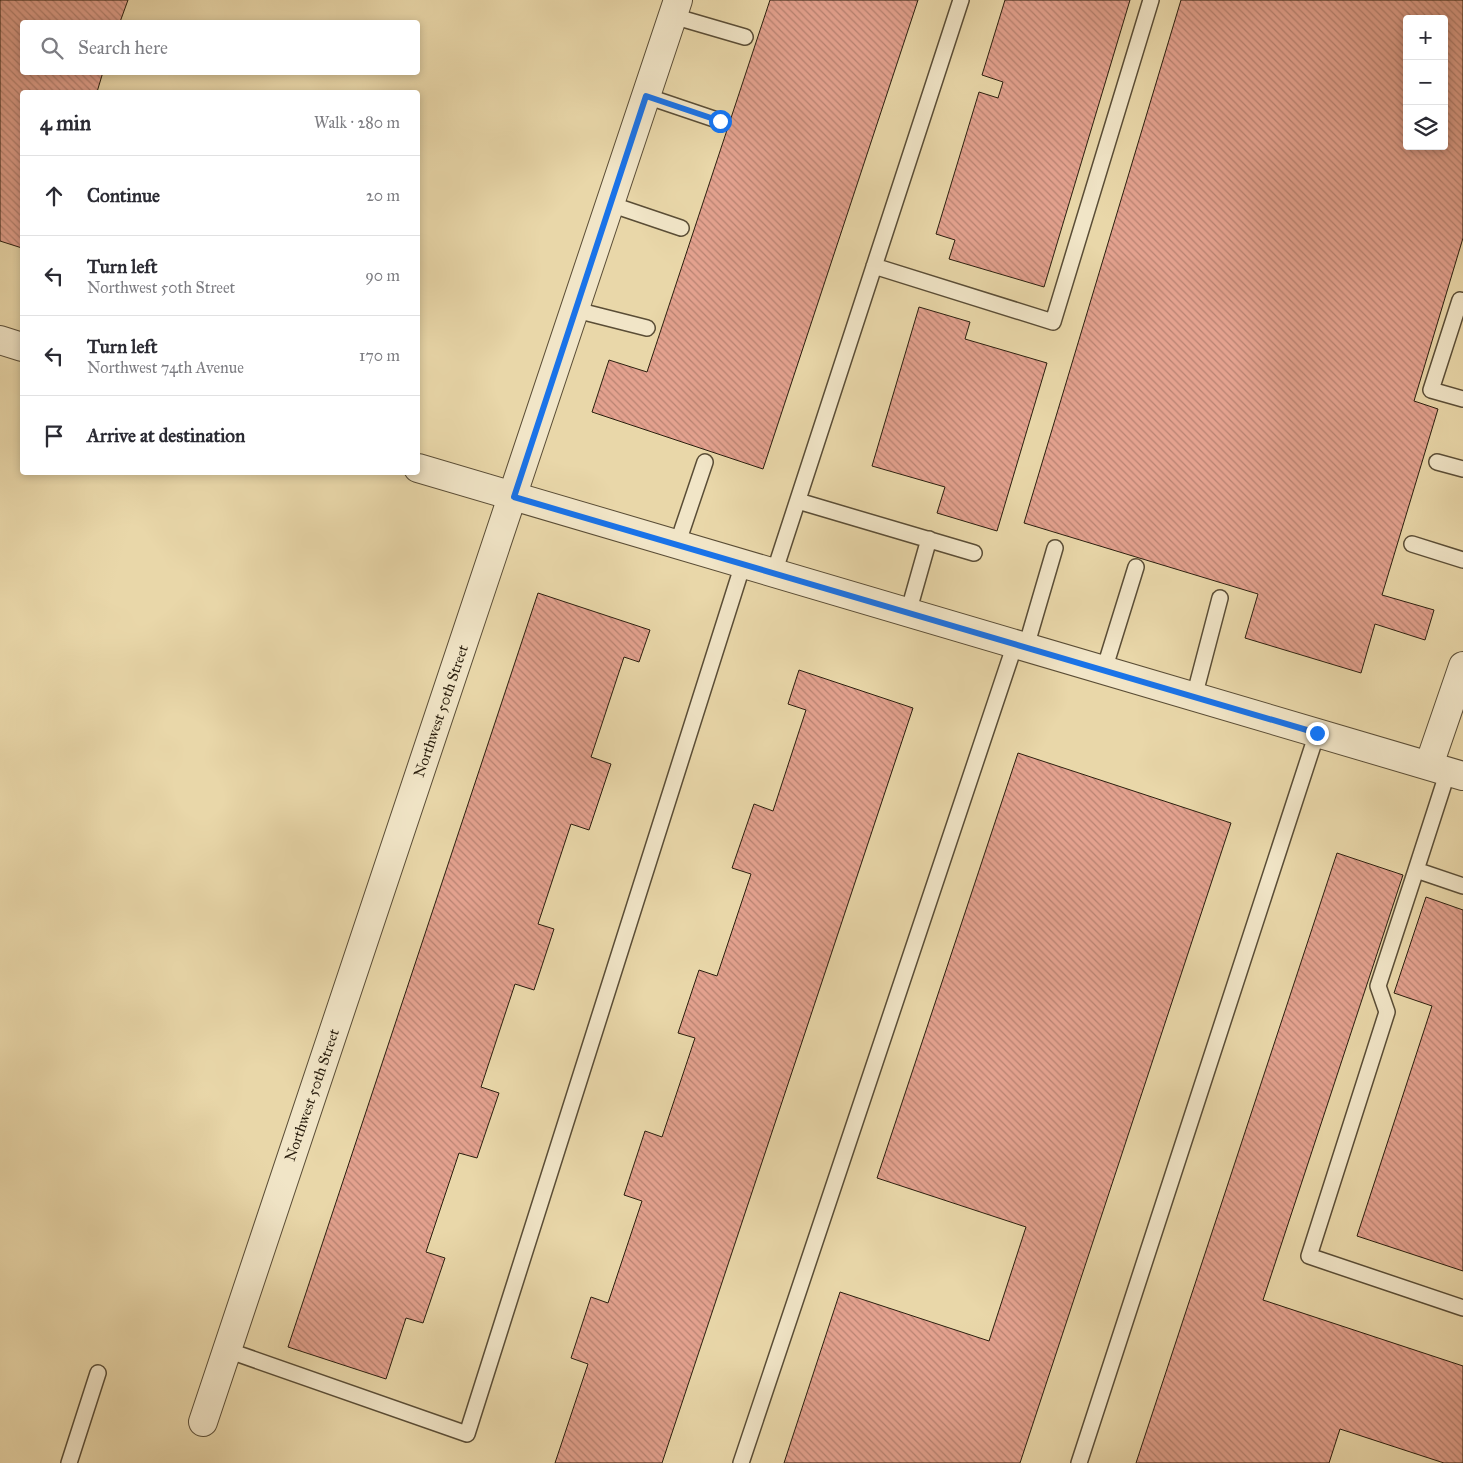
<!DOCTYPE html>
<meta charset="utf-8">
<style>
body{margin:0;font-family:"IM FELL Great Primer",serif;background:#f7f7f7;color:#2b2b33}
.controls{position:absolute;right:15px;top:15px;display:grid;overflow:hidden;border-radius:5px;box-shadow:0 2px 8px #0003}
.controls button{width:45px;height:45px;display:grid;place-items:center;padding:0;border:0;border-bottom:1px solid #e1e1e2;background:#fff;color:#2b2b33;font:25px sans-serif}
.stop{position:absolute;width:15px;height:15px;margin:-11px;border:4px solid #1a73e8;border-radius:50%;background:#fff}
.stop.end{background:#1a73e8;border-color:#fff;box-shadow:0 1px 5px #0008}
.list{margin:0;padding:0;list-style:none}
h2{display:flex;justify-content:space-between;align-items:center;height:65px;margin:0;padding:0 20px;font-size:21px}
h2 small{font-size:16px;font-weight:400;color:#7c7c81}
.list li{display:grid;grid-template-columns:32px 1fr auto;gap:15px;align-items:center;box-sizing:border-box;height:80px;padding:0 20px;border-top:1px solid #e1e1e2}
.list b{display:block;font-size:19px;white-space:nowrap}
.list p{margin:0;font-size:16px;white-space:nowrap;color:#7c7c81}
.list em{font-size:16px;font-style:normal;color:#7c7c81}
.icon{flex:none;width:28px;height:28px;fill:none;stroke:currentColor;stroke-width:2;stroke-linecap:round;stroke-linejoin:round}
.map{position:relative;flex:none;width:1463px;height:1463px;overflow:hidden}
.search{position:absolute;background:#fff;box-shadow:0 2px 8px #0003;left:20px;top:20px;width:400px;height:55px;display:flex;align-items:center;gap:12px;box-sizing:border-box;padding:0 18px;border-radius:5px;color:#7c7c81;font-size:19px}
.panel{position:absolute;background:#fff;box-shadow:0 2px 8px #0003;left:20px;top:90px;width:400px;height:385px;border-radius:5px}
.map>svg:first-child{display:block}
.building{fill:url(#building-back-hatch);stroke:#2b1f0f;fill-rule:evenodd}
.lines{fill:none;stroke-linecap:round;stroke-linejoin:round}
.service-casing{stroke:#5a4d36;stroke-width:18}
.minor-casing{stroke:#5a4d36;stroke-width:30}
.tertiary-casing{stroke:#5a4d36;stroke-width:30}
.service{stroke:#f1e5c7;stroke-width:15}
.minor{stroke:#f1e5c7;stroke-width:28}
.tertiary{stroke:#f1e5c7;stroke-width:28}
.route{stroke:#1a73e8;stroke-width:6}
.labels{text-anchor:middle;stroke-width:5;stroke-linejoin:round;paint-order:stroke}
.street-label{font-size:15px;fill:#2b1f0f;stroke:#f1e5c7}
</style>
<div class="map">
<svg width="1463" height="1463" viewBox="0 0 1463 1463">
<defs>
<pattern id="building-back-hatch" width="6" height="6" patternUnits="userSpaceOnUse" patternTransform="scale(1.25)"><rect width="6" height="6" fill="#e3a18e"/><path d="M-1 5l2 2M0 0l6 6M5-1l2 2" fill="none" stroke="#b88372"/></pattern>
</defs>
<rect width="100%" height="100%" fill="#e9d7a9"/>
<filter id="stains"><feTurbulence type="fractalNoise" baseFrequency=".004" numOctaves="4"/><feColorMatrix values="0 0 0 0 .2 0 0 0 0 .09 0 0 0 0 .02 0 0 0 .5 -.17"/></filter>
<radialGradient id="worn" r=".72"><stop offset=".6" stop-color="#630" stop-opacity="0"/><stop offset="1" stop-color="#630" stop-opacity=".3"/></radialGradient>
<!-- building -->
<path class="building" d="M0,0H128L120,22H22V72H103L97,92H22V248L0,241Z
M770,0H918L763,469L592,412L609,360L647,372Z
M1005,0H1130L1044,287L949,259L955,240L936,234L979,92L998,98L1003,82L982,75Z
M1181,0H1463V238L1414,401L1438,409L1382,595L1434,610L1425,640L1375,624L1361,673L1245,638L1258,594L1024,523ZM1407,19H1444V146H1407Z
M919,307L970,322L965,339L1047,363L997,531L937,513L945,487L872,466Z
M538,593L650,630L639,662L624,657L591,757L611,764L589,830L571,824L538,924L554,929L534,990L515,984L481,1087L499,1093L477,1158L459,1153L426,1252L445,1258L423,1323L406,1318L386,1379L288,1347Z
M799,670L913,708L662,1463H555L588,1364L571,1358L591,1297L608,1303L642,1201L624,1195L645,1131L662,1137L695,1038L678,1033L699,970L717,976L751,874L732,868L754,804L773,811L806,710L788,704Z
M1018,753L1231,823L1020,1463H784L840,1292L989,1341L1026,1227L877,1178Z
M1337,853L1403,875L1263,1300L1463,1366V1463H1444L1340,1429L1329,1463H1136Z
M1426,897L1463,910V1271L1357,1236L1432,1006L1394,993Z"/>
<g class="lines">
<defs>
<path id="service" d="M673,16L745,37
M646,96L720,121
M610,204L681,228
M874,266L1053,322L1151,0
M1463,301L1460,300L1431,390L1463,399
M576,310L647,328
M1437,462L1463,469
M798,501L974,553
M1412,544L1463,560
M677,545L705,462
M774,573L961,0
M908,613L929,539
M1026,647L1055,548
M1104,670L1136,567
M1194,697L1220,598
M1416,870L1448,771
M1463,886L1416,870L1378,986L1387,1012L1309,1256L1463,1308
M227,1350L467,1434L743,564
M69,1463L98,1373
M741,1463L1015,644
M1079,1463L1317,733"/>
<path id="minor" d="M1429,765L1463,666
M203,1422L678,0"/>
<path id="tertiary" d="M0,340L22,347
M418,468L1463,776"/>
</defs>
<!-- service casing -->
<use href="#service" class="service-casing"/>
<!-- minor casing -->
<use href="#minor" class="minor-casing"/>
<!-- tertiary casing -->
<use href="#tertiary" class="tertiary-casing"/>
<!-- service -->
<use href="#service" class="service"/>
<!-- minor -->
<use href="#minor" class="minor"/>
<!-- tertiary -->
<use href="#tertiary" class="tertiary"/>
</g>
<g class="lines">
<!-- route -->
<path class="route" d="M720,121L646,96L514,497L1317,733"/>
</g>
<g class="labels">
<!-- street labels -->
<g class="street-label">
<text transform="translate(441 711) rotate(-71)" y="5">Northwest 50th Street</text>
<text transform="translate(312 1095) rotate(-71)" y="5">Northwest 50th Street</text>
</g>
</g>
<rect width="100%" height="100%" filter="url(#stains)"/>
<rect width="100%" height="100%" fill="url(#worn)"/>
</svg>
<div class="controls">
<button>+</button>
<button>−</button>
<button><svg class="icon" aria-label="layers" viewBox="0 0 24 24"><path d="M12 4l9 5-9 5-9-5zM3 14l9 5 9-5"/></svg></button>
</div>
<div class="stop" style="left:720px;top:121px"></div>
<div class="stop end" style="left:1317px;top:733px"></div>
<div class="search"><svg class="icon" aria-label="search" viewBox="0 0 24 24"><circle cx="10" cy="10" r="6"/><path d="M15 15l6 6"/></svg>Search here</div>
<section class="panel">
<h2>4 min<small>Walk · 280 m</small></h2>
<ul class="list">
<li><svg class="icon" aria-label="ahead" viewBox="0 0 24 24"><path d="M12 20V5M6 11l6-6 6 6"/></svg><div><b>Continue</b></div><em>20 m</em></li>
<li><svg class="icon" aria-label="left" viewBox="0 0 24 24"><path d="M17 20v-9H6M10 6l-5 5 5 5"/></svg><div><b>Turn left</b><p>Northwest 50th Street</p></div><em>90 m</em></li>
<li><svg class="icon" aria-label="left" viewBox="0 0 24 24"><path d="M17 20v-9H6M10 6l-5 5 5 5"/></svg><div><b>Turn left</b><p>Northwest 74th Avenue</p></div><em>170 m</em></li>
<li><svg class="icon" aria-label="arrive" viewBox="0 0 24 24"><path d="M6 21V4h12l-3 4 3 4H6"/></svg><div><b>Arrive at destination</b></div></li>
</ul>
</section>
</div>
